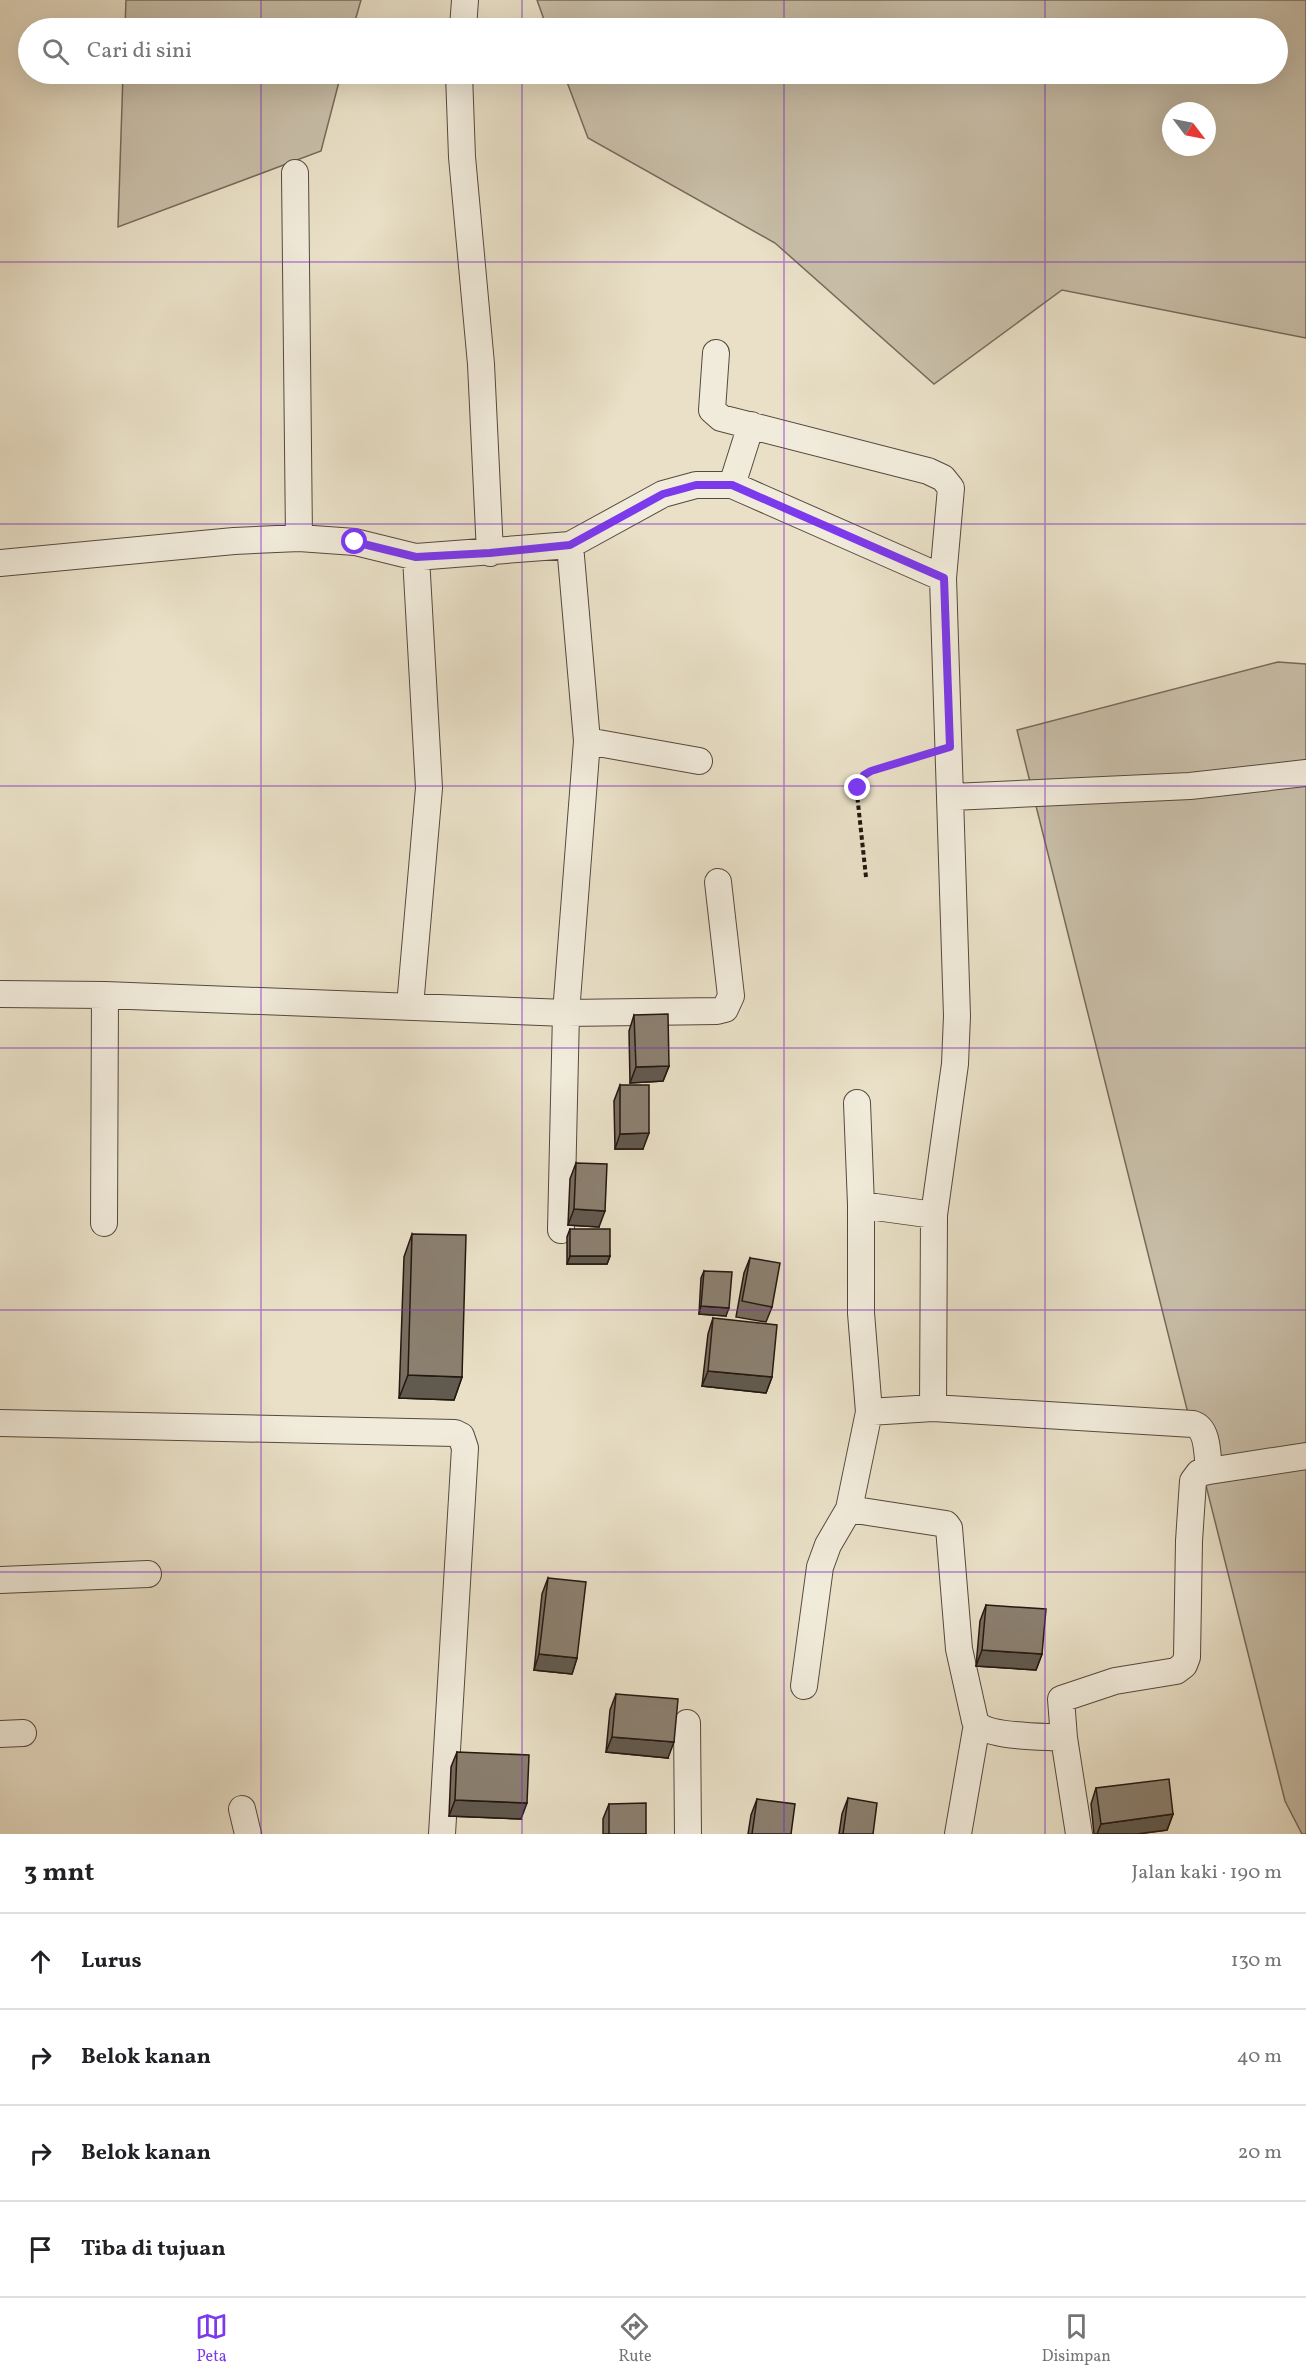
<!DOCTYPE html>
<html lang="id">
<meta charset="utf-8">
<style>
body{margin:0;font-family:Vollkorn,serif;background:#f2f2f2;color:#202124}
.compass{position:absolute;left:1162px;top:102px;width:54px;height:54px;border-radius:50%;background:#fff;box-shadow:0 6px 24px #0002;rotate:122deg}
.stop{position:absolute;width:18px;height:18px;margin:-14px;border:4px solid #7c3aed;border-radius:50%;background:#fff}
.stop.end{background:#7c3aed;border-color:#fff;box-shadow:0 2px 6px #0008}
.list{margin:0;padding:0;list-style:none}
h2{display:flex;justify-content:space-between;align-items:center;height:78px;margin:0;padding:0 24px;font-size:26px}
h2 small{font-size:20px;font-weight:400;color:#757577}
.list li{display:grid;grid-template-columns:39px 1fr auto;gap:18px;align-items:center;box-sizing:border-box;height:96px;padding:0 24px;border-top:2px solid #e0e0e0}
.list b{display:block;font-size:22px;white-space:nowrap}
.list em{font-size:20px;font-style:normal;color:#757577}
.icon{flex:none;width:33px;height:33px;fill:none;stroke:currentColor;stroke-width:2;stroke-linecap:round;stroke-linejoin:round}
.map{position:relative;flex:none;width:1306px;height:1834px;overflow:hidden}
.search{position:absolute;background:#fff;box-shadow:0 6px 24px #0002;left:18px;right:18px;top:18px;height:66px;display:flex;align-items:center;gap:15px;box-sizing:border-box;padding:0 21px;border-radius:33px;color:#757577;font-size:22px}
.sheet{height:462px;background:#fff}
nav{display:flex;justify-content:space-around;align-items:center;box-sizing:border-box;height:84px;border-top:2px solid #e0e0e0;background:#fff;font-size:16px;color:#757577}
nav a{display:grid;justify-items:center;gap:3px}
nav .on{color:#7c3aed}
.map>svg:first-child{display:block}
.green{fill:#c8bea8;stroke:#766a5c;stroke-width:1.5;fill-rule:evenodd}
.lines{fill:none;stroke-linecap:round;stroke-linejoin:round}
.minor-casing{stroke:#56493e;stroke-width:28}
.path{stroke:#251711;stroke-width:4;stroke-dasharray:4.5 3;stroke-linecap:butt}
.minor{stroke:#f1ebdb;stroke-width:26}
.wall{fill:#786e60;stroke:#251711;stroke-width:1.5}
.shaded-wall{fill:#615a4e;stroke:#251711;stroke-width:1.5}
.building{fill:#8b8070;stroke:#251711;stroke-width:1.5}
.route{stroke:#7c3aed;stroke-width:8}
.grid{fill:none;stroke:#7b2cbf;stroke-width:1.5;stroke-opacity:0.55}
</style>
<div class="map">
<svg width="1306" height="1834" viewBox="0 0 1306 1834">
<rect width="100%" height="100%" fill="#e9e0c7"/>
<filter id="stains"><feTurbulence type="fractalNoise" baseFrequency=".00333" numOctaves="4"/><feColorMatrix values="0 0 0 0 .2 0 0 0 0 .09 0 0 0 0 .02 0 0 0 .5 -.17"/></filter>
<radialGradient id="worn" r=".72"><stop offset=".6" stop-color="#630" stop-opacity="0"/><stop offset="1" stop-color="#630" stop-opacity=".3"/></radialGradient>
<!-- green -->
<path class="green" d="M126,0H361L353,28H125Z
M537,0H1306V338L1062,290L934,384L775,243L588,138L564,74H1278V28H547ZM1171,111H1207V147H1171Z
M123,74H341L321,151L118,227Z
M1278,662L1306,664V1834H1302L1285,1801L1017,730Z"/>
<g class="lines">
<defs>
<path id="minor" d="M463,28L465,0
M459,74L462,157L481,364L490,553
M295,173L299,538
M716,353L712,410L721,418L928,471L943,478L951,488L943,578L957,1016L955,1064L934,1215L933,1408
M732,485L751,425
M570,545L587,741L566,1013L717,1011L725,1009L731,996L718,882
M0,563L234,541L299,538L355,542L416,557L570,545L663,494L696,485H732L943,578
M587,741L699,761
M952,797L1190,786L1306,773
M0,994L105,995L566,1013L561,1230
M410,1006L429,788L416,557
M861,1205L934,1215
M104,1223L105,995
M869,1412L933,1408L1193,1424C1209,1429 1207,1456 1209,1471L1306,1456
M0,1423L455,1433L461,1436L465,1448L442,1834
M849,1509L946,1524L949,1528L959,1649L975,1721C985,1738 1044,1736 1064,1738L1079,1834
M0,1580L148,1574
M804,1686L820,1567L828,1545L849,1509L869,1412L861,1313V1205L857,1103
M687,1723L688,1834
M0,1734L23,1733
M1064,1738L1061,1699L1115,1681L1176,1671L1184,1665L1187,1657L1189,1541L1193,1481L1199,1473L1209,1471
M242,1809L248,1834
M958,1834L977,1724"/>
</defs>
<!-- minor casing -->
<use href="#minor" class="minor-casing"/>
<!-- path -->
<path class="path" d="M866,877L857,794C858,783 862,776 871,771L920,756"/>
<!-- minor -->
<use href="#minor" class="minor"/>
</g>
<!-- wall -->
<path class="wall" d="M634,1015L669,1066L663,1081L630,1083L629,1031Z
M620,1085L643,1149H615L614,1101Z
M576,1163L599,1227L568,1225L570,1179Z
M570,1229L610,1256L607,1264H567V1237Z
M412,1234L462,1377L454,1400L399,1398L404,1257Z
M750,1258L772,1307L766,1322L736,1317L744,1273Z
M704,1271L726,1316L699,1314L701,1278Z
M713,1318L772,1377L766,1393L702,1386L708,1334Z
M548,1578L577,1658L572,1674L534,1670L542,1594Z
M986,1605L1042,1654L1036,1670L976,1666L980,1621Z
M616,1694L668,1758L606,1752L610,1710Z
M457,1752L521,1819L449,1816L451,1767Z
M1096,1788L1173,1814L1167,1830L1137,1834H1094L1091,1804Z
M848,1798L873,1834H839L842,1814Z
M757,1799L791,1834H748L751,1815Z
M609,1804L646,1834H603V1819Z"/>
<!-- shaded-wall -->
<path class="shaded-wall" d="M669,1066L663,1081L630,1083L636,1067Z
M649,1133L643,1149H615L620,1134Z
M574,1209L605,1211L599,1227L568,1225Z
M570,1256H610L607,1264H567Z
M701,1306L729,1308L726,1316L699,1314Z
M708,1371L772,1377L766,1393L702,1386Z
M408,1375L462,1377L454,1400L399,1398Z
M982,1650L1042,1654L1036,1670L976,1666Z
M539,1654L577,1658L572,1674L534,1670Z
M612,1737L674,1742L668,1758L606,1752Z
M455,1800L527,1803L521,1819L449,1816Z
M1173,1814L1167,1830L1137,1834H1097L1101,1824Z"/>
<!-- building -->
<path class="building" d="M668,1014L669,1066L636,1067L634,1015Z
M620,1085H649V1133L620,1134Z
M576,1163L607,1164L605,1211L574,1209Z
M570,1229H610V1256H570Z
M412,1234L466,1235L462,1377L408,1375Z
M750,1258L780,1263L772,1307L742,1301Z
M704,1271L732,1272L729,1308L701,1306Z
M713,1318L777,1325L772,1377L708,1371Z
M548,1578L586,1582L577,1658L539,1654Z
M986,1605L1046,1609L1042,1654L982,1650Z
M616,1694L678,1699L674,1742L612,1737Z
M457,1752L529,1755L527,1803L455,1800Z
M1169,1779L1173,1814L1101,1824L1096,1788Z
M848,1798L877,1803L873,1834H843Z
M757,1799L795,1804L791,1834H752Z
M646,1803V1834H609V1804Z"/>
<g class="lines">
<!-- route -->
<path class="route" d="M355,542L416,557L490,553L570,545L663,494L696,485H732L944,578L950,747L871,771L864,775L858,788"/>
</g>
<!-- grid -->
<path class="grid" d="M261,0V28M522,0V28M784,0V28M1045,0V28M261,74V1834M522,74V1834M784,74V1834M1045,74V1834M0,262H1306M0,524H1306M0,786H1306M0,1048H1306M0,1310H1306M0,1572H1306"/>
<rect width="100%" height="100%" filter="url(#stains)"/>
<rect width="100%" height="100%" fill="url(#worn)"/>
</svg>
<svg class="compass" viewBox="-18 -18 36 36"><path d="M0-13l5 13h-10z" fill="#e53935"/><path d="M0 13l5-13h-10z" fill="#757577"/></svg>
<div class="stop" style="left:355px;top:542px"></div>
<div class="stop end" style="left:858px;top:788px"></div>
<div class="search"><svg class="icon" aria-label="search" viewBox="0 0 24 24"><circle cx="10" cy="10" r="6"/><path d="M15 15l6 6"/></svg>Cari di sini</div>
</div>
<section class="sheet">
<h2>3 mnt<small>Jalan kaki · 190 m</small></h2>
<ul class="list">
<li><svg class="icon" aria-label="ahead" viewBox="0 0 24 24"><path d="M12 20V5M6 11l6-6 6 6"/></svg><div><b>Lurus</b></div><em>130 m</em></li>
<li><svg class="icon" aria-label="right" viewBox="0 0 24 24"><path d="M7 20v-9h11M14 6l5 5-5 5"/></svg><div><b>Belok kanan</b></div><em>40 m</em></li>
<li><svg class="icon" aria-label="right" viewBox="0 0 24 24"><path d="M7 20v-9h11M14 6l5 5-5 5"/></svg><div><b>Belok kanan</b></div><em>20 m</em></li>
<li><svg class="icon" aria-label="arrive" viewBox="0 0 24 24"><path d="M6 21V4h12l-3 4 3 4H6"/></svg><div><b>Tiba di tujuan</b></div></li>
</ul>
</section>
<nav>
<a class="on"><svg class="icon" aria-label="map" viewBox="0 0 24 24"><path d="M3 6l6-2 6 2 6-2v14l-6 2-6-2-6 2zM9 4v14M15 6v14"/></svg>Peta</a>
<a><svg class="icon" aria-label="directions" viewBox="0 0 24 24"><path d="M12 3l9 9-9 9-9-9zM9 14v-3h6M13 9l2 2-2 2"/></svg>Rute</a>
<a><svg class="icon" aria-label="saved" viewBox="0 0 24 24"><path d="M7 4h10v16l-5-4-5 4z"/></svg>Disimpan</a>
</nav>
